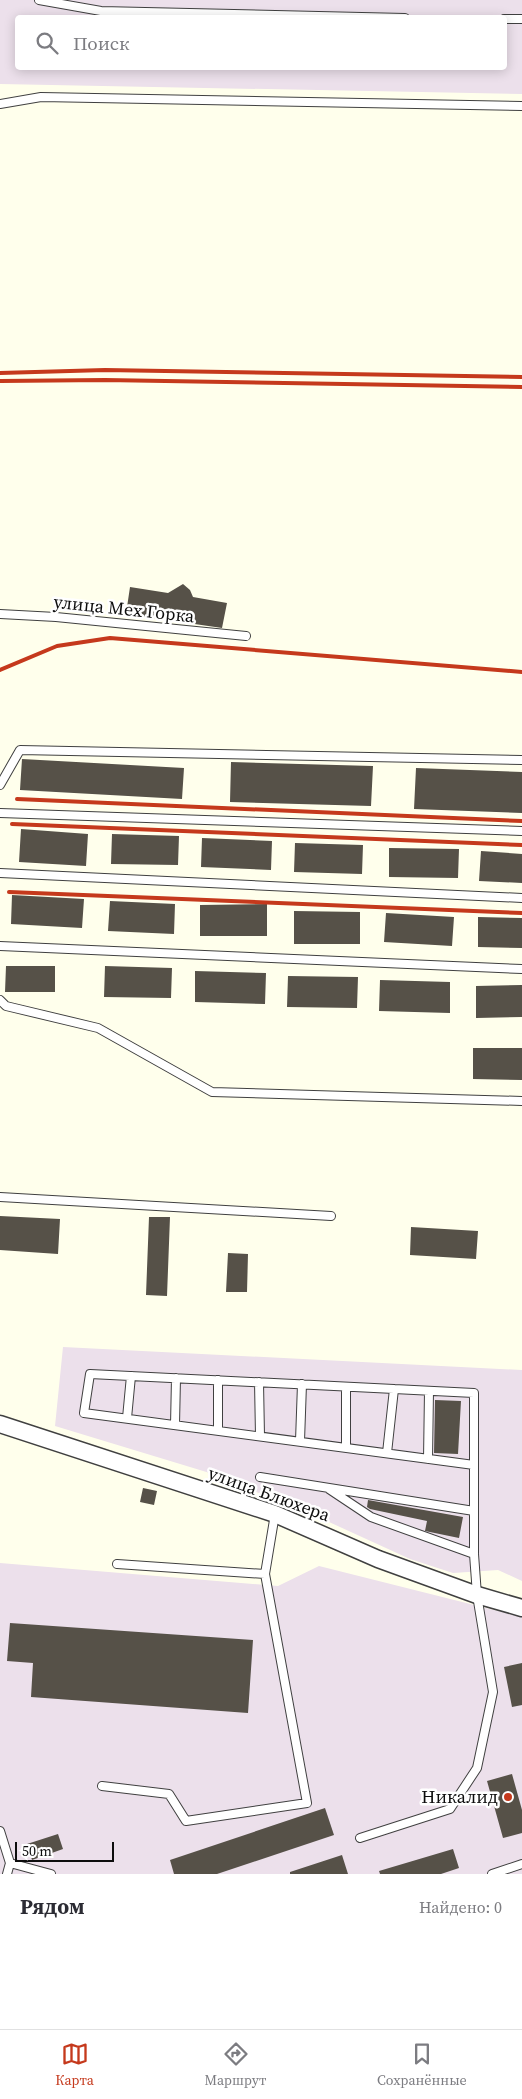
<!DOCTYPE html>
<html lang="ru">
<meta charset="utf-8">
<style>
body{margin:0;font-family:"Source Serif 4",serif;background:#f7f7f7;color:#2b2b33}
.scale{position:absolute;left:15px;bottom:12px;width:99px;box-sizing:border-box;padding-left:5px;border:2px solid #0d0d0d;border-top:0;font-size:14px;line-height:18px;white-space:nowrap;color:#0d0d0d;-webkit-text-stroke:4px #fff;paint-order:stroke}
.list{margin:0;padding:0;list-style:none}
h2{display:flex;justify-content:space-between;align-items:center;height:65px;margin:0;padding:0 20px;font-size:21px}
h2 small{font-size:16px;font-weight:400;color:#7c7c81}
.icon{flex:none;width:28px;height:28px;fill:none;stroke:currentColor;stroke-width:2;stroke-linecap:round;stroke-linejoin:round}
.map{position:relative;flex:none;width:522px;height:1874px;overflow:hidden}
.search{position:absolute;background:#fff;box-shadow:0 2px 12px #0003;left:15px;right:15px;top:15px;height:55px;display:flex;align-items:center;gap:12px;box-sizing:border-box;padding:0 18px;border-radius:5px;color:#7c7c81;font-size:19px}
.sheet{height:155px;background:#fff}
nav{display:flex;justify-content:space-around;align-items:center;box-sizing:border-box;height:70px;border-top:1px solid #e1e1e2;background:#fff;font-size:14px;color:#7c7c81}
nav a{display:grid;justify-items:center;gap:2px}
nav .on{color:#c5391c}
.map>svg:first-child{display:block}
.industrial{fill:#ece0eb;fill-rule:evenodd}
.building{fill:#565148}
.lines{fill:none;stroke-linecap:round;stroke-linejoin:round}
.service-casing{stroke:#404040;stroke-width:10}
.minor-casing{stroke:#404040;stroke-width:19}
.service{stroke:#fff;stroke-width:8}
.minor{stroke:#fff;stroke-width:16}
.rail{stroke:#c5391c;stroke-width:4}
.poi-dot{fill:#c5391c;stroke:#fff;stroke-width:2}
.labels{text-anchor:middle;stroke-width:5;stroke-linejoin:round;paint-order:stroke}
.street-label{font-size:18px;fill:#0d0d0d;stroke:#fff}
.poi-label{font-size:18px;fill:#0d0d0d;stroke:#fff;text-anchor:end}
</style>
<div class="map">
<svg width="522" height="1874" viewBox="0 0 522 1874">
<rect width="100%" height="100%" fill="#ffffec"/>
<!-- industrial -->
<path class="industrial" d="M0,0H522V94L0,84ZM18,18H504V68H18Z
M63,1347L522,1370V1581L498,1570L453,1573L410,1559L329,1522L213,1474L55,1426Z
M0,1563L278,1586L319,1566L522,1617V1874H0Z"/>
<!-- building -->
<path class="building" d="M183,584L190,590L193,597L227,603L222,628L126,614L130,587L168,593Z
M22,759L184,768L182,799L20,790Z
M231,762L373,766L371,806L230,802Z
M416,768L522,772V813L414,809Z
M21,829L88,834L86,866L19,862Z
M112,834L179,836L178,865L111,864Z
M202,838L272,841L271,870L201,867Z
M295,843L363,845L362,874L294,872Z
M389,848L459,849L458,878L389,877Z
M481,851L522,854V883L479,881Z
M12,895L84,899L82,928L11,924Z
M110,901L175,904L174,934L108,931Z
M267,904V936H200V905Z
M294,911L360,912V944H294Z
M386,913L454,917L452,946L384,942Z
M478,917L522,918V948L478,947Z
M6,966H55V992H5Z
M105,966L172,968L171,998L104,997Z
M195,971L266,973L265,1004L195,1002Z
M288,976L358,977L357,1008L287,1007Z
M380,980L450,982V1013L379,1011Z
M522,985V1017L476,1018V986Z
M473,1048H522V1080L473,1079Z
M0,1216L60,1219L58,1254L0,1250Z
M149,1217H170L167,1296L146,1295Z
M411,1227L478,1231L476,1259L410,1255Z
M228,1253L248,1254L247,1292H226Z
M435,1400L461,1401L458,1454L434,1453Z
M143,1488L157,1491L154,1505L140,1502Z
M368,1500L463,1517L459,1538L425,1531L427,1521L370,1509L367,1507Z
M10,1623L253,1640L248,1713L31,1697L33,1663L7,1661Z
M522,1663V1705L512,1707L504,1667Z
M512,1774L522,1810V1833L503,1838L487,1781Z
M325,1808L334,1835L217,1874H174L170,1860Z
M58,1834L63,1849L32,1860L27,1844Z
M453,1849L459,1868L441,1874H380L379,1871Z
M342,1855L348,1874H290V1872Z"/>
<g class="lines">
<defs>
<path id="service" d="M39,0L101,11L405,18
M504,19H522
M0,104L41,97L522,106
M0,614L56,617L246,636
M0,785L20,750L522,760
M0,813L522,831
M0,873L522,898
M0,946L522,969
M0,1000L6,1006L98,1028L212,1092L522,1101
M0,1197L331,1216
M259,1382L260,1436
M127,1418L131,1376
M175,1425L176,1378
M218,1430V1380
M300,1441L302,1384
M346,1448V1387
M387,1453L394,1389
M428,1459L429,1391
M260,1477L474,1511
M329,1489L371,1517L474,1554
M117,1564L265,1574
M102,1786L169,1794L186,1821L307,1803L265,1574L275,1514
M0,1831L10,1863L7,1874
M360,1838L450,1809L477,1768L493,1692L477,1595L474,1554V1393L90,1374L84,1413L474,1465
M10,1863L51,1874
M492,1874L522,1864"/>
<path id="minor" d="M0,1424L275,1514L378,1559L477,1595L522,1608"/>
</defs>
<!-- service casing -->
<use href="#service" class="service-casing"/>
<!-- minor casing -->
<use href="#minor" class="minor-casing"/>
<!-- service -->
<use href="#service" class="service"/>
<!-- minor -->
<use href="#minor" class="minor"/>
<!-- rail -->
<path class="rail" d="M0,373L105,370L522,377
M0,381L105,380L522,387
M0,670L57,646L110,638L522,672
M17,799L522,821
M12,824L522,845
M9,892L522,913"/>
</g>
<!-- markers -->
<circle class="poi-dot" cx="508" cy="1797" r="5"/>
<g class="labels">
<!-- street labels -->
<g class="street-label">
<text transform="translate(124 609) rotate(6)" y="6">улица Мех Горка</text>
<text transform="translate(269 1494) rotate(20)" y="6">улица Блюхера</text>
</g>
<!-- poi labels -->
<g class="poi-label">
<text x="498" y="1803">Никалид</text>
</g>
</g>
</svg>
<div class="scale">50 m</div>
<div class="search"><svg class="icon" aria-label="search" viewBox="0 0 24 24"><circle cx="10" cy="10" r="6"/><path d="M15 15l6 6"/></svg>Поиск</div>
</div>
<section class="sheet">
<h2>Рядом<small>Найдено: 0</small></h2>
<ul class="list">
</ul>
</section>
<nav>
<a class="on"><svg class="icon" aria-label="map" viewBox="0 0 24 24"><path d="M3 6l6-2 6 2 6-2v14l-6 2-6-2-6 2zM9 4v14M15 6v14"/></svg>Карта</a>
<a><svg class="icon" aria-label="directions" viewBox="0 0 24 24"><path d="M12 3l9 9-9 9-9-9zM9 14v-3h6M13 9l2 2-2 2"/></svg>Маршрут</a>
<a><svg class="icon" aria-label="saved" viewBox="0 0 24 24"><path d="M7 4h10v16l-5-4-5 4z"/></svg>Сохранённые</a>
</nav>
